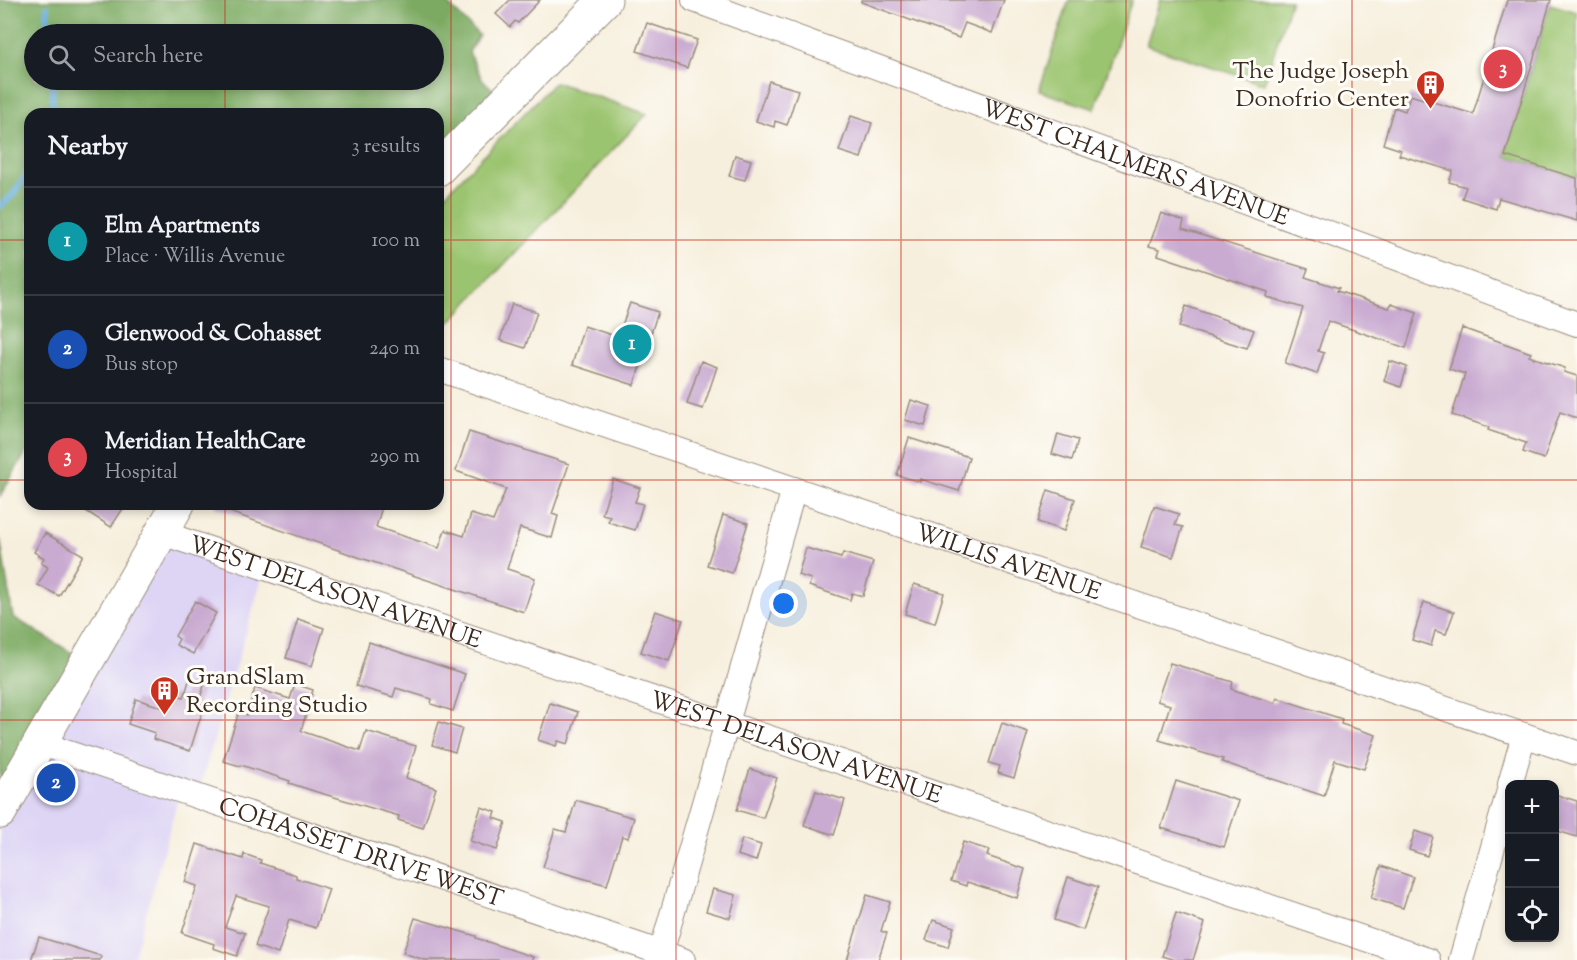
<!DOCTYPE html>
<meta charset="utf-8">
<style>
body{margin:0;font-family:"Sorts Mill Goudy",serif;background:#242831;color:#f1f3f6}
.controls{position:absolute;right:18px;bottom:18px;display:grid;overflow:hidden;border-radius:12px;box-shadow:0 3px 9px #0003}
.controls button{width:54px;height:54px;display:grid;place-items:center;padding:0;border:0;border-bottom:2px solid #363941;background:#171b24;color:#f1f3f6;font:30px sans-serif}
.you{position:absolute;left:784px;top:604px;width:21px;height:21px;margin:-15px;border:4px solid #fff;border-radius:50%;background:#1a73e8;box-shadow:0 0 0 9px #1a73e833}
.badge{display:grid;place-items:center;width:39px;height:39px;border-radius:50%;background:#c8321e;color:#fff;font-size:20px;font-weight:700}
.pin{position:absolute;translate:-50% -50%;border:3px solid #fff;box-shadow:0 2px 6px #0006}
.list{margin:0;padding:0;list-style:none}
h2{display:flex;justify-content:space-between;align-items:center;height:78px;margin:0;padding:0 24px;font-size:26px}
h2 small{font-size:20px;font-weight:400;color:#9ea1a6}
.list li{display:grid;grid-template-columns:39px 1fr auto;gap:18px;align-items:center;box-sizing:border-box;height:108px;padding:0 24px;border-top:2px solid #363941}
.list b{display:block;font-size:22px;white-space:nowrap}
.list p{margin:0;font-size:20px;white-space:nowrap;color:#9ea1a6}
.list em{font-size:20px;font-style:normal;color:#9ea1a6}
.icon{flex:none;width:33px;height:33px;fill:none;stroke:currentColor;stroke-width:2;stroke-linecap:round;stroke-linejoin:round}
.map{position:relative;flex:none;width:1577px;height:960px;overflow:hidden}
.search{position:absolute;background:#171b24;box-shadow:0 3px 9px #0003;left:24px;top:24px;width:420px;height:66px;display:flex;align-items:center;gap:15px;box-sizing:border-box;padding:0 21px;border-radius:33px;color:#9ea1a6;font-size:22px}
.panel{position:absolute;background:#171b24;box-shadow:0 3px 9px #0003;left:24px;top:108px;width:420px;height:402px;border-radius:18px}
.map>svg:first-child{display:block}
.built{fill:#ded5f5}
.green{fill:#9bc46f;stroke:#6b7746;stroke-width:1.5}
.forest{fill:#7caa62;stroke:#5c6a40;stroke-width:1.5;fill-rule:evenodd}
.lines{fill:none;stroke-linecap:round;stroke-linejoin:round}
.stream{stroke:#65addd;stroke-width:6}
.building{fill:#c9aad1}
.minor-casing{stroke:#998c7e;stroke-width:26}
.secondary-casing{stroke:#998c7e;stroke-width:35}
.minor{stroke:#fff;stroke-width:24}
.secondary{stroke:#fff;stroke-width:33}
.grid{fill:none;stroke:#c8321e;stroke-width:1.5;stroke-opacity:0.55}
.labels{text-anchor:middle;stroke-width:6;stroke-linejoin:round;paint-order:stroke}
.poi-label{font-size:24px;fill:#3b2a1e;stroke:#fdfcf7;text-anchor:end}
.street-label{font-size:24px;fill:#3b2a1e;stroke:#fdfcf7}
</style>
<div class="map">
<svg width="1577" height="960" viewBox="0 0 1577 960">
<rect width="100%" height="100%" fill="#fdfcf7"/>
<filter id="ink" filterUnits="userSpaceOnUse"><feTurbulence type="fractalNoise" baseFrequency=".0167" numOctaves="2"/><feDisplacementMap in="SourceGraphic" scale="12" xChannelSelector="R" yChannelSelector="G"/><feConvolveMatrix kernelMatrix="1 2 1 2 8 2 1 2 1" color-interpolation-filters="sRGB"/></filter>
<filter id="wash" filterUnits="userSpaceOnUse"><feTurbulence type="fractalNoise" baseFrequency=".008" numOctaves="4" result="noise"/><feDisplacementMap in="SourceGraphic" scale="24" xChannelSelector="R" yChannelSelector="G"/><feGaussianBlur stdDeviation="1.35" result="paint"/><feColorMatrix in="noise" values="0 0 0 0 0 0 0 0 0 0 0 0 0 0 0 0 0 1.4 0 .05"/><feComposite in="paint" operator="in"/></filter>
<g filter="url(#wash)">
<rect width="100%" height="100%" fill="#f7efdd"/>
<!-- built -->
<path class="built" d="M162,533L265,568L197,797L180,792L133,960H0V812Z"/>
<!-- green -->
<path class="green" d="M1069,0H1132L1095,109L1039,91Z
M1160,0H1291L1264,84L1146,45Z
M1550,4L1577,12V178L1505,156Z
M555,82L647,114L438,334V202Z"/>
<!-- forest -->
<path class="forest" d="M0,0H444L479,35L469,52L482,79L505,101L438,169V114H30V446L0,496ZM34,34H434V80H34Z
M0,538L13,617L87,662L0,812Z"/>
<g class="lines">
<!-- stream -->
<path class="stream" d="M47,7L48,34
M52,114L53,80
M0,206L11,197L30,170"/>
</g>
<g id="blocks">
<!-- building -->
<path class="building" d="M510,0H540L518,23L515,21L510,27L496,14Z
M861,0H1004L992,33L965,23L959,38L861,2Z
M1507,0H1551L1505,156L1577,178V221L1499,198L1496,209L1462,198L1466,187L1449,182L1453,171L1399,155L1401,150L1383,144L1394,107L1405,111L1410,95L1473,114Z
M647,23L697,40L687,68L637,51Z
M769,81L798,90L787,125L775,121L774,127L756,121Z
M851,116L872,123L861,158L839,151Z
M735,155L751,160L745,180L729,176Z
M1161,213L1184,221L1182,229L1308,269L1305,277L1339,288L1337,291L1389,308L1391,304L1417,313L1406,348L1328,321L1318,351L1324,353L1317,374L1285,363L1303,308L1267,297L1268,292L1158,255L1160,249L1149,246Z
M630,303L658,312L634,385L572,365L584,326L618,337Z
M512,304L537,312L525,348L500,340Z
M1186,306L1254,330L1247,348L1179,327Z
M1462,328L1531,353L1529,356L1565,368L1564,372L1577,376V418L1560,412L1544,459L1523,452L1526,443L1488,430L1489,427L1452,415L1465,374L1449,369Z
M701,361L717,367L703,409L687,404Z
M1390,361L1407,367L1401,387L1384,381Z
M911,400L931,406L925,426L905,420Z
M469,432L569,464L552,514L558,516L552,538L520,528L507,569L535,578L524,612L361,558L215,507V504H383L376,527L439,548L445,530L464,536L471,514L493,521L506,489L456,471Z
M1058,434L1078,440L1072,460L1052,454Z
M909,438L969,457L959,491L920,479V482L897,475Z
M613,479L640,488L635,502L643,504L635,530L608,522L610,516L602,514Z
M1048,490L1075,499L1064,531L1038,522Z
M75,504H126L111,527Z
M1154,506L1179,514L1175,525L1183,527L1173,557L1141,547Z
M723,515L748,523L732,573L707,565Z
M45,533L83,555L59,596L38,585L48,567L41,563L44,558L34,552Z
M806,548L841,558L843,553L873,562L863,596L852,593L850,600L809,586L811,579L798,575Z
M914,584L944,593L935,623L905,614Z
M195,601L216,613L193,654L176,645L179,639L175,636Z
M1424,602L1454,612L1446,634L1435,631L1431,646L1412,640Z
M655,611L683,620L669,661L641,652Z
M298,619L324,628L312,666L286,658Z
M369,642L465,674L453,711L431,704L432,699L396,688L393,697L356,686Z
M1170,663L1233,682L1231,689L1275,703L1277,698L1342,719L1341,724L1376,735L1364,769L1335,760L1324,796L1222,762L1223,759L1159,740L1170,705L1157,701Z
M189,681L204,686L198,704L204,706L190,751L153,739L155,733L128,724L136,699L165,708L169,693L184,697Z
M295,684L313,690L301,731L360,751L366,731L416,746L406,778L436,788L423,828L398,820L399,816L317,792L289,783L290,781L241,765L240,766L223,761L239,712L247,715L255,688L290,699Z
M550,703L578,712L568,744L558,741L556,746L538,740Z
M439,722L462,729L455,752L432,745Z
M1002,723L1028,732L1014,778L998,773L1000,766L989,763Z
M750,769L777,778L763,818L737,810Z
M1176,781L1239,801L1224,847L1161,828Z
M816,791L845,800L834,835L804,825Z
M1554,794L1577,801V837L1554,830Z
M576,800L634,818L628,838L622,836L607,885L543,867L555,829L566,832Z
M481,807L496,812L494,818L506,822L497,850L470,841Z
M1415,831L1433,837L1427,856L1409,850Z
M742,839L761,845L756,861L737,855Z
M963,842L989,850L987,856L1025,869L1017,898L967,882L966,886L951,881Z
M197,844L243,859L244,854L261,860L260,863L296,875V878L329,889L316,928L289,920L278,954L255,946L269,906L236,896L225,927L245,933L237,956L213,948L214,944L182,933L197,886L185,882Z
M1381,866L1413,877L1403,908L1371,898Z
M1068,877L1098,887L1083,930L1054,920Z
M713,889L736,895L730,918L706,911Z
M867,895L890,902L881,931L887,933L878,960H847Z
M1176,913L1205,923L1193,960H1174L1162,956Z
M415,918L476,936V938L533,957L532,960H425L403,953Z
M933,920L954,927L948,947L926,940Z
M39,937L101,956L100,960H31Z"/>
</g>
</g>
<g filter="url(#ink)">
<use href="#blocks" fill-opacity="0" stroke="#998c7e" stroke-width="1.5"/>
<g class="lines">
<defs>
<g id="minor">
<path id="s1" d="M694,0L1577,324"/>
<path id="s2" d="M438,369L1577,753"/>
<path id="s3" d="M162,533L1428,960"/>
<path id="s4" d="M39,743L683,960"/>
<path d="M1510,784L1524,735"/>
<path d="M659,960L794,489"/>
<path d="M1461,960L1510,787"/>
</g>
<path id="secondary" d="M438,169L605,0
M0,812L178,504"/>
</defs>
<!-- minor casing -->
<use href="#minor" class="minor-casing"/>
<!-- secondary casing -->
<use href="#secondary" class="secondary-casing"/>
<!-- minor -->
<use href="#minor" class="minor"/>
<!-- secondary -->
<use href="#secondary" class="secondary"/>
</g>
</g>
<!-- grid -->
<path class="grid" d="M225,0V34M451,0V960M676,0V960M901,0V960M1126,0V960M1352,0V960M225,80V114M0,240H30M438,240H1577M0,480H30M438,480H1577M225,504V960M0,720H1577"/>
<!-- icons -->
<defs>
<symbol id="building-pin" viewBox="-11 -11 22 30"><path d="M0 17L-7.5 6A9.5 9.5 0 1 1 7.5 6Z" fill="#c8321e" stroke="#fdfcf7"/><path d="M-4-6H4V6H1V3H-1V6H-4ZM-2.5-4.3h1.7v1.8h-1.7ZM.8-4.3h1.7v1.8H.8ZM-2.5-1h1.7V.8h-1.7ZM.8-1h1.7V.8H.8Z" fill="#fff"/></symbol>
</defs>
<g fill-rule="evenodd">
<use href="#building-pin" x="1414" y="68" width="33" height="45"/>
<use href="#building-pin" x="148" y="674" width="33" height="45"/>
</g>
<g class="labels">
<!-- poi labels -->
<g class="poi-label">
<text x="1409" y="78">The Judge Joseph<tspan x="1409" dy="28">Donofrio Center</tspan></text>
<text x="186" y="684" text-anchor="start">GrandSlam<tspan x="186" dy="28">Recording Studio</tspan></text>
</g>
<!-- street labels -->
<g class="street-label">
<text dy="8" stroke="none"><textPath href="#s1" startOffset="470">WEST CHALMERS AVENUE</textPath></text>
<text dy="8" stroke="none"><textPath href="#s2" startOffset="602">WILLIS AVENUE</textPath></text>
<text dy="8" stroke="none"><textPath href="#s3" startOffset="183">WEST DELASON AVENUE</textPath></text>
<text dy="8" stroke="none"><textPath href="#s3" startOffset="669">WEST DELASON AVENUE</textPath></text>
<text dy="8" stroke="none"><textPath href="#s4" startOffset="340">COHASSET DRIVE WEST</textPath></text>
</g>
</g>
</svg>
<div class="controls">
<button>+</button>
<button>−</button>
<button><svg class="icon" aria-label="locate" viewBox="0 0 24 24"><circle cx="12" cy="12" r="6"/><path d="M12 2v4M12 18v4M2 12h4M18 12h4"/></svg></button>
</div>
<div class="you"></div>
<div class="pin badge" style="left:632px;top:344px;background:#0f9aa8">1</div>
<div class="pin badge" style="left:56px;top:783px;background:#1a4fb4">2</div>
<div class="pin badge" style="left:1503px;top:69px;background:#e0444e">3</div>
<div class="search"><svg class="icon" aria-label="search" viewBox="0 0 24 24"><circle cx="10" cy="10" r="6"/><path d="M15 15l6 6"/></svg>Search here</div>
<section class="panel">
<h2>Nearby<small>3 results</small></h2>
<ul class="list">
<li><span class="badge" style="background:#0f9aa8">1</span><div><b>Elm Apartments</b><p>Place · Willis Avenue</p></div><em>100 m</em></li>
<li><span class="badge" style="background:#1a4fb4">2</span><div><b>Glenwood &amp; Cohasset</b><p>Bus stop</p></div><em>240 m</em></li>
<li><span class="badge" style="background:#e0444e">3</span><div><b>Meridian HealthCare</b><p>Hospital</p></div><em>290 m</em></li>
</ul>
</section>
</div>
